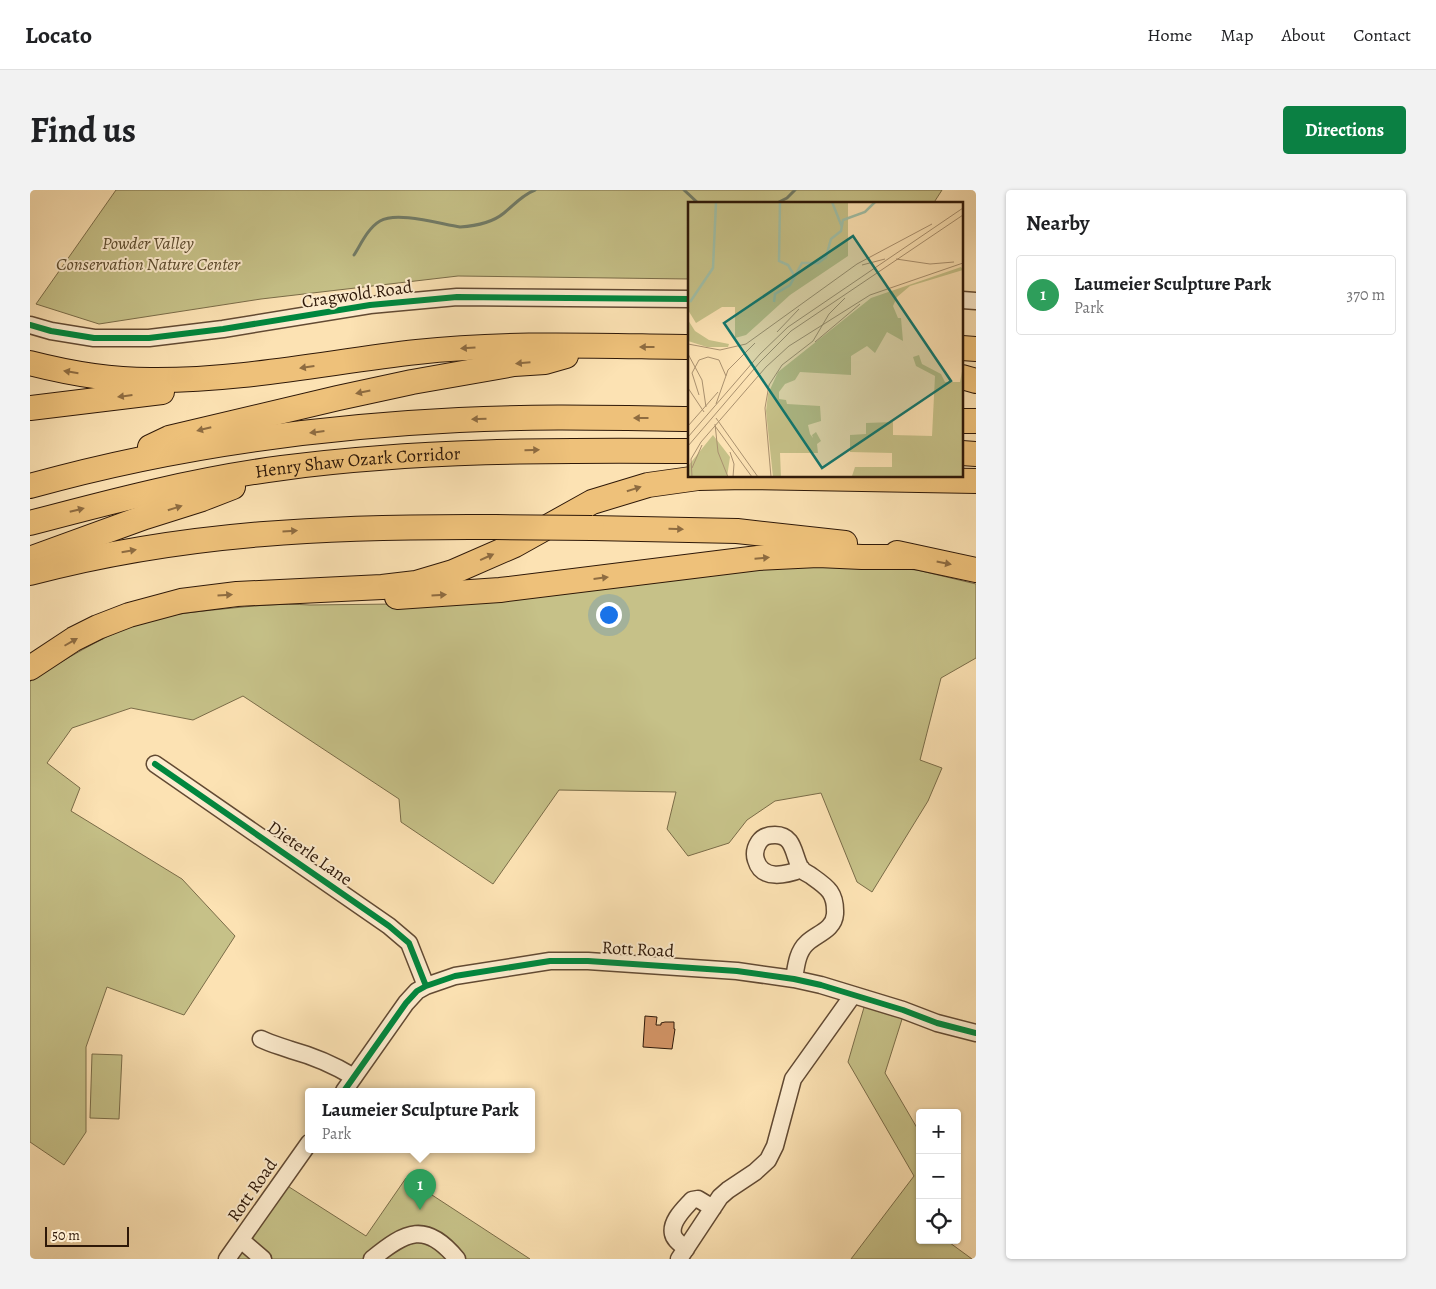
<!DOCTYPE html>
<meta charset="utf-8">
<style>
body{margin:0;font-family:Alegreya,serif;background:#f2f2f2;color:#202124}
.controls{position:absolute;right:15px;bottom:15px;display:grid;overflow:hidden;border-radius:5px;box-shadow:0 1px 4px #0004}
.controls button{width:45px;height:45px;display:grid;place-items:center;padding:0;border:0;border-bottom:1px solid #e0e0e0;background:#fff;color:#202124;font:25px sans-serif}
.scale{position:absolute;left:15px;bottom:12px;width:84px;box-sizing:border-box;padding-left:5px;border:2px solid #2e1808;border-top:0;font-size:14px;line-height:18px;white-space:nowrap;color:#2e1808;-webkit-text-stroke:4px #fdecce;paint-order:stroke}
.you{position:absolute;left:578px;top:424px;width:18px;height:18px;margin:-12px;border:4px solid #fff;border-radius:50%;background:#1a73e8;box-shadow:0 0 0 8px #1a73e833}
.badge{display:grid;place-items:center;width:32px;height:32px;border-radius:50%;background:#0b8043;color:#fff;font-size:16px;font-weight:700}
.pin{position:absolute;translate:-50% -41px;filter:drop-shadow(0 1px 2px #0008)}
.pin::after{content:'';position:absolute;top:26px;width:18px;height:15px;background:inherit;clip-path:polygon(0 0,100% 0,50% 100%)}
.popup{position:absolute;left:275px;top:898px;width:230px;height:65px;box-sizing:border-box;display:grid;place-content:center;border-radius:5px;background:#fff;filter:drop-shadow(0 1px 4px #0005);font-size:16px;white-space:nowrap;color:#757577}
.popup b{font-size:19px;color:#202124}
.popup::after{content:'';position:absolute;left:50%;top:100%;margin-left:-10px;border:10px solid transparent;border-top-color:#fff}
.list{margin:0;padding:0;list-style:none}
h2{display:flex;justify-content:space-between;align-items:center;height:65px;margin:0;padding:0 20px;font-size:21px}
h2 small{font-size:16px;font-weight:400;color:#757577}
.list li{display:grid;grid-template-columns:32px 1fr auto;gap:15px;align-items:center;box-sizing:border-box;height:80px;margin:0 10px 10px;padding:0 10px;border:1px solid #e0e0e0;border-radius:5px}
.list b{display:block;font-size:19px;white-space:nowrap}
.list p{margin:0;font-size:16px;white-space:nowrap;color:#757577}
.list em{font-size:16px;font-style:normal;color:#757577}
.icon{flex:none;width:28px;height:28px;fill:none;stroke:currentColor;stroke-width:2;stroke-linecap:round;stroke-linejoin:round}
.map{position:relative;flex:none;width:946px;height:1069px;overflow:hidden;border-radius:5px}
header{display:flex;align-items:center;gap:30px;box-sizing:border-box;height:70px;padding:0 25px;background:#fff;border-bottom:1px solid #e0e0e0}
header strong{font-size:24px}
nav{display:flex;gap:28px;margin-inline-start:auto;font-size:18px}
.intro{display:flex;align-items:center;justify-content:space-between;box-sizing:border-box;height:120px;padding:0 30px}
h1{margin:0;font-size:35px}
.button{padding:12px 22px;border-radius:5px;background:#0b8043;color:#fff;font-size:18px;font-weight:700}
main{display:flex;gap:30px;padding:0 30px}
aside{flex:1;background:#fff;border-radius:5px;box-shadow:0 1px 4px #0004}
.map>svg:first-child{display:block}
.green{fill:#c6c188;stroke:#7a6c48}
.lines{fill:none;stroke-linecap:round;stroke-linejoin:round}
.stream{stroke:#727c67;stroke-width:3}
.building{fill:#d19365;stroke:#2e1808}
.minor-casing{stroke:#624a33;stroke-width:19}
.highway-casing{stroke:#2e1808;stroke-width:26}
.minor{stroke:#fdecce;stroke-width:16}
.highway{stroke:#eec17a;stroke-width:24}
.highway-bridge-casing{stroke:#2e1808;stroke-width:26;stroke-linecap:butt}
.highway-bridge{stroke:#eec17a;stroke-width:24}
.cycleway-casing{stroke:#fdecce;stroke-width:9}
.cycleway{stroke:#00873e;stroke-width:6}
.oneway{fill:#8e6c41}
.labels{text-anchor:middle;stroke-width:4;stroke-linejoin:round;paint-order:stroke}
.park-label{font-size:18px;font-style:italic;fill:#5c4b2e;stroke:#fdecce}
.street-label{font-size:18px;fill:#2e1808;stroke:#fdecce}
.inset-river{fill:none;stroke:#a0bfa7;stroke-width:2.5}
.inset-road{fill:none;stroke:#aa916f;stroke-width:1}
.view{fill:#0f766e;fill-opacity:0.15;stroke:#0f766e;stroke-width:2.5}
.inset-edge{fill:none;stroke:#2e1808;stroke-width:2.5}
</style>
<header>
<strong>Locato</strong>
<nav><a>Home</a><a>Map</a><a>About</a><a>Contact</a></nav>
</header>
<div class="intro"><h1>Find us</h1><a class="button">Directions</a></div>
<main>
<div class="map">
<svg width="946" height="1069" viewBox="0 0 946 1069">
<rect width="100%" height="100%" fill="#fce2b3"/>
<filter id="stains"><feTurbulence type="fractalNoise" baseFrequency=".004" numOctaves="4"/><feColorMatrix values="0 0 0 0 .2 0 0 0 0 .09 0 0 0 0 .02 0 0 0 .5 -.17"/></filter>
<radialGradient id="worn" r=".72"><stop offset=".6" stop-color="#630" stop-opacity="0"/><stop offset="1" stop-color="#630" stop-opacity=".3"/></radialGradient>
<!-- green -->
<path class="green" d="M86,0H912L903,14H660V89L428,86L231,109L69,134L6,114Z
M767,374L829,375L887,380L946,394V468L911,488L890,570L912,578L898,611L842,702L827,692L791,603L745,611L717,630L699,653L658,666L637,639L646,602L529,600L463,694L371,632L369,609L213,506L163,530L101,518L42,538L17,573L50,598L41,621L152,689L205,746L154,825L77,797L56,857V942L34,975L0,952V492L3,489C36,469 68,449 104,435C132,425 163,422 193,419C222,416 251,413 280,415L449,413Z
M835,814L873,826L855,883L890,943V1050H916L942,1069H821L884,986L818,872Z
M62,864L92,865L89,929L60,928Z
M376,988L500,1069H204L256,995L336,1046Z"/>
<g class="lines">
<!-- stream -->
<path class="stream" d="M654,0L669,14
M745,14L757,8L765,0
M324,65C331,54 338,38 350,31C367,21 410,34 430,37C445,36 462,33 474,23C485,14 492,5 505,0"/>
</g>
<!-- building -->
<path class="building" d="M615,826L627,827L626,835H631V833L635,832H644V839H645L642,859L613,857Z"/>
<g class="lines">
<defs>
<path id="minor" d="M932,110L946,111
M0,135L21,141L64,148H119L193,139L340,115L427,107L660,109
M125,574L359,736L379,753L396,796
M764,789C766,777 767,762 777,753C786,744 804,740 805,724C806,702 797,697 780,685C778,684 773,681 771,679C763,666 765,645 745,645C738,645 733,646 729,652C725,658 724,664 726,670C732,691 756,685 772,679
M231,849C241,854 250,856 261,860C283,866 304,875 324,887
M314,901L376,813L387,801L396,796L425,786L520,771H558L707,781L764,789L791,795L873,820L907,833L946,843
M211,1050L233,1069
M656,1059C652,1055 644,1050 643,1044C640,1031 655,1018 662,1010L668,1009L683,1018
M197,1069L279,953
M342,1069C376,1041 396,1031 427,1069
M649,1069L690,1007L698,1000L725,982L738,970L745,956L763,889L823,805"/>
<g id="highway">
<path d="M932,158L946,159"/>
<path d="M0,173C39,183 79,190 120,190C210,191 298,172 387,162C477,152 569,156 660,157"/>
<path d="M932,187L946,191"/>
<path d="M0,218L132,202"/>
<path d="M932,231H946"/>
<path d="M120,257L139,248L308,208L382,192L484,174L515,172L536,166"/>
<path d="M932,263L946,264"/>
<path d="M0,296C139,257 285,237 429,230C506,226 583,228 660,229"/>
<path id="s1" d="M0,333C83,311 167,289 252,278C387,260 523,260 660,261"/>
<path d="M562,338L707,341L815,353"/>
<path d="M867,363L946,380"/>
<path d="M2,368L115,327L172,309L203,297"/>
<path d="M0,383C154,342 306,336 465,337"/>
<path d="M367,407L470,400L728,368L788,365L832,367H882"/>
<path d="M0,478L44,449L68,437L99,425L151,411L207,404L352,397L386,393L423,382L485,355L562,312L618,295L668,288L716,287L946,291"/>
</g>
</defs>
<!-- minor casing -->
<use href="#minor" class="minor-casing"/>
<!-- highway casing -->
<use href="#highway" class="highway-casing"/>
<!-- minor -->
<use href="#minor" class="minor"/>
<!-- highway -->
<use href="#highway" class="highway"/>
<defs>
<path id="highway-bridge" d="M465,337L562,338"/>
</defs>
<!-- highway-bridge casing -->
<use href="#highway-bridge" class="highway-bridge-casing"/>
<!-- highway-bridge -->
<use href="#highway-bridge" class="highway-bridge"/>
<defs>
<path id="cycleway" d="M0,135L21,141L64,148H119L193,139L340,115L427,107L660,109
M125,574L359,736L379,753L396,796
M314,901L376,813L387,801L396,796L425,786L520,771H558L707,781L764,789L791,795L873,820L907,833L946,843"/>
</defs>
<!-- cycleway casing -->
<use href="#cycleway" class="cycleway-casing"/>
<!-- cycleway -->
<use href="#cycleway" class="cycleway"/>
</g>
<!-- one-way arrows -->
<defs><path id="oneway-solid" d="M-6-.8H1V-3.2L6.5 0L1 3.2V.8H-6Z" transform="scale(1.25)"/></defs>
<g class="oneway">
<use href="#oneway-solid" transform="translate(617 157) rotate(-180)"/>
<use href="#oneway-solid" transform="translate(438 158) rotate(176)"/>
<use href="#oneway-solid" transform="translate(493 173) rotate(175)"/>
<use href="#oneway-solid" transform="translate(277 177) rotate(172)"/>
<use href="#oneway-solid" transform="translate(41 182) rotate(-171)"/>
<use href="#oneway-solid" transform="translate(333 202) rotate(168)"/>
<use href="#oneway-solid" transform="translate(95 206) rotate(173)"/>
<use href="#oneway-solid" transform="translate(611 228) rotate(-180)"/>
<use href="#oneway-solid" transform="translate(449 229) rotate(178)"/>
<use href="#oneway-solid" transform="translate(174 239) rotate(166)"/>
<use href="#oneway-solid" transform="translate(287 242) rotate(173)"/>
<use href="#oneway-solid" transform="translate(502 260) rotate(-1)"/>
<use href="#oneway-solid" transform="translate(604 299) rotate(-17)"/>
<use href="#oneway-solid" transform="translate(145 318) rotate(-17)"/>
<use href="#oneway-solid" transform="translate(47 320) rotate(-14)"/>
<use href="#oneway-solid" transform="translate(646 339) rotate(1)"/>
<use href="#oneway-solid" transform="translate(260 341) rotate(-3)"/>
<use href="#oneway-solid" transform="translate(99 361) rotate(-10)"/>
<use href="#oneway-solid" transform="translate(457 367) rotate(-24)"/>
<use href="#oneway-solid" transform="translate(732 368) rotate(-5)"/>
<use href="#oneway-solid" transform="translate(914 373) rotate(11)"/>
<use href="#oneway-solid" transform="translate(571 388) rotate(-7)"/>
<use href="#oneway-solid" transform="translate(195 405) rotate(-4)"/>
<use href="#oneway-solid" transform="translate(409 405) rotate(-4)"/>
<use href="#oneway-solid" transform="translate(41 452) rotate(-30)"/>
</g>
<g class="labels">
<!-- park labels -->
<g class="park-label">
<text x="118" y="59">Powder Valley<tspan x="118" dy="21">Conservation Nature Center</tspan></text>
</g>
<!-- street labels -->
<g class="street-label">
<text transform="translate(327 104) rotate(-8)" y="6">Cragwold Road</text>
<text dy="6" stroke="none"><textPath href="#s1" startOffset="334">Henry Shaw Ozark Corridor</textPath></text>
<text transform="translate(280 663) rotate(35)" y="6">Dieterle Lane</text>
<text transform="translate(608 759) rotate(3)" y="6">Rott Road</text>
<text transform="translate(222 1000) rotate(-55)" y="6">Rott Road</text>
</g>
</g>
<!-- overview -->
<g transform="translate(658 12)">
<rect width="275" height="275" fill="#fce2b3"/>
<path d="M0,0H160V54L102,93L58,133L47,136V105H34L8,121L0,108ZM273,65L275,68L222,84L209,95L205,104L210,116H213L215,139L199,130L187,151L179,144L163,154V173L112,170L107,178L97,182L91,190V197L98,198L99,202L132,204L133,219L120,223L122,232L125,236L124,233L128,230L133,239L129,242L130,251H92L93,275H85L78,209L80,192L90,170L183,96ZM0,118L7,129L21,138L41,142L40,145H19L0,139ZM231,153L234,162L253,172L257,180H272L275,164V275L164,274L167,265H204V251L162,250V233L178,232V221L205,220V233L244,234L247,174L228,164L225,155ZM25,233L42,255L39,275H0V264Z" fill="#c6c188"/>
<path class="inset-river" d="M92,0L91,59L100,63L106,73M144,0L154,25M2,100L25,66L28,0M86,100L87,92L102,83L114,61H130L138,55L143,37L153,29L155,18L177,10L187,0"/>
<path class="inset-road" d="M208,57L242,62L266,60M174,63L197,57M89,130L111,107M127,140L172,102M0,142L32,148L58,142L169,62L244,22M0,152L14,178L18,205M0,186L16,210M11,193L4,171L11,158L20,155L31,158L38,174M28,202L40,168L67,141M28,216L70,275M27,222L30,250L40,275M0,224L30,190M27,224L64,275M0,235L72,152L100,125L275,6M0,244L72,160L103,129L275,13M42,250L46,262L45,275M4,266L14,243M4,275L3,257L13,240L78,165L101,144L182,93L275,61M83,275L77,206L81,183L94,163L125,139L141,112L157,96"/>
<path class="view" d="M165,34L263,179L134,266L36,121Z"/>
<rect width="275" height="275" class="inset-edge"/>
</g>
<rect width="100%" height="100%" filter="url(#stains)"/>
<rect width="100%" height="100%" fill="url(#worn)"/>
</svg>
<div class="controls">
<button>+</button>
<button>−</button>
<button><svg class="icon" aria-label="locate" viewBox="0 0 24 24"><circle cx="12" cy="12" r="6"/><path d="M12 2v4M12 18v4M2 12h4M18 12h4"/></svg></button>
</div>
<div class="scale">50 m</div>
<div class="you"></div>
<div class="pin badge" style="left:390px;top:1020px;background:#2e9e5b">1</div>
<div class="popup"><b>Laumeier Sculpture Park</b>Park</div>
</div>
<aside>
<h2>Nearby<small></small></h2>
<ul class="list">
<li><span class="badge" style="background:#2e9e5b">1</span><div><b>Laumeier Sculpture Park</b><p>Park</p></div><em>370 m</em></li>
</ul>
</aside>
</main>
